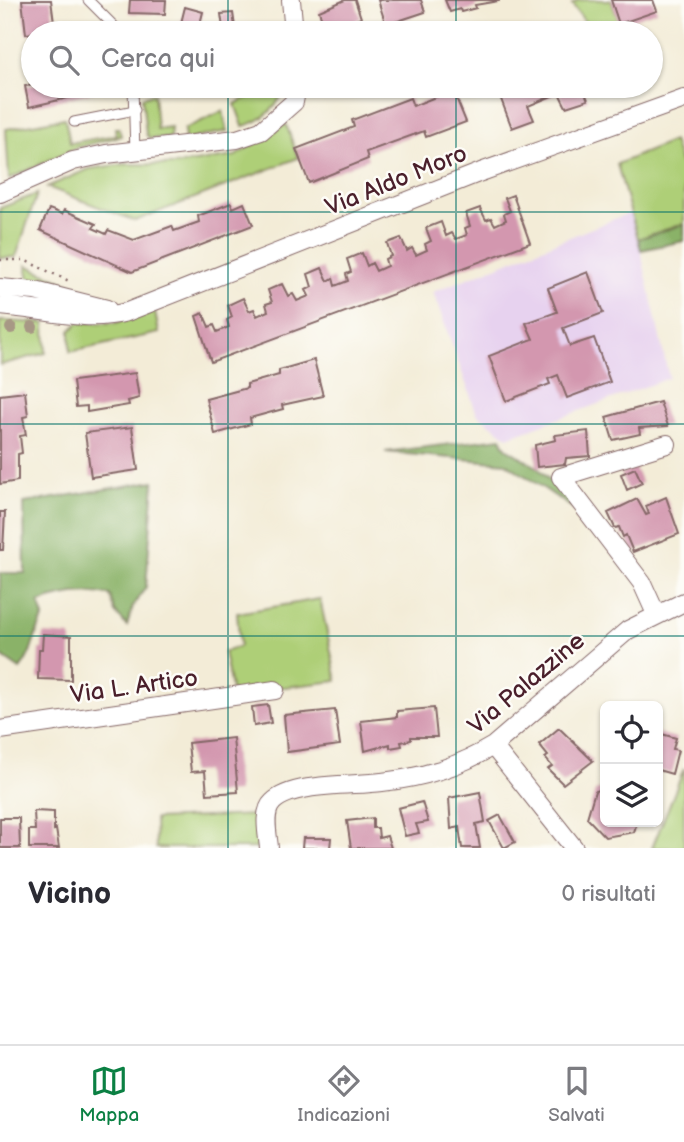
<!DOCTYPE html>
<html lang="it">
<style>
body{margin:0;font-family:"Balsamiq Sans",sans-serif;background:#f7f7f7;color:#2b2b33}
.controls{position:absolute;right:21px;bottom:21px;display:grid;overflow:hidden;border-radius:10px;box-shadow:0 2px 5px #0004}
.controls button{width:63px;height:63px;display:grid;place-items:center;padding:0;border:0;border-bottom:2px solid #e1e1e2;background:#fff;color:#2b2b33;font:35px sans-serif}
.list{margin:0;padding:0;list-style:none}
h2{display:flex;justify-content:space-between;align-items:center;height:91px;margin:0;padding:0 28px;font-size:30px}
h2 small{font-size:23px;font-weight:400;color:#7c7c81}
.icon{flex:none;width:38px;height:38px;fill:none;stroke:currentColor;stroke-width:2;stroke-linecap:round;stroke-linejoin:round}
.map{position:relative;flex:none;width:684px;height:848px;overflow:hidden}
.search{position:absolute;background:#fff;box-shadow:0 2px 5px #0004;left:21px;right:21px;top:21px;height:77px;display:flex;align-items:center;gap:18px;box-sizing:border-box;padding:0 24px;border-radius:38px;color:#7c7c81;font-size:26px}
.sheet{height:196px;background:#fff}
nav{display:flex;justify-content:space-around;align-items:center;box-sizing:border-box;height:98px;border-top:2px solid #e1e1e2;background:#fff;font-size:19px;color:#7c7c81}
nav a{display:grid;justify-items:center;gap:4px}
nav .on{color:#0b8043}
.map>svg:first-child{display:block}
.built{fill:#e7d2ef}
.green{fill:#aecf77;stroke:#7c7751;stroke-width:2}
.forest{fill:#8ab268;stroke:#6a684a;stroke-width:2}
.building{fill:#d397af}
.lines{fill:none;stroke-linecap:round;stroke-linejoin:round}
.lane-casing{stroke:#856767;stroke-width:11}
.street-casing{stroke:#856767;stroke-width:20}
.path{stroke:#856767;stroke-width:2.5;stroke-dasharray:2 5;stroke-linecap:butt}
.lane{stroke:#fff;stroke-width:9}
.street{stroke:#fff;stroke-width:18}
.tree{fill:#a79885}
.grid{fill:none;stroke:#0f766e;stroke-width:2;stroke-opacity:0.55}
.labels{text-anchor:middle;stroke-width:5;stroke-linejoin:round;paint-order:stroke}
.street-label{font-size:24px;fill:#4a1f2b;stroke:#fdfcf7}
</style>
<div class="map">
<svg width="684" height="848" viewBox="0 0 684 848">
<rect width="100%" height="100%" fill="#fdfcf7"/>
<filter id="ink" filterUnits="userSpaceOnUse"><feTurbulence type="fractalNoise" baseFrequency=".0143" numOctaves="2"/><feDisplacementMap in="SourceGraphic" scale="14" xChannelSelector="R" yChannelSelector="G"/><feConvolveMatrix kernelMatrix="1 2 1 2 8 2 1 2 1" color-interpolation-filters="sRGB"/></filter>
<filter id="wash" filterUnits="userSpaceOnUse"><feTurbulence type="fractalNoise" baseFrequency=".00686" numOctaves="4" result="noise"/><feDisplacementMap in="SourceGraphic" scale="28" xChannelSelector="R" yChannelSelector="G"/><feGaussianBlur stdDeviation="1.57" result="paint"/><feColorMatrix in="noise" values="0 0 0 0 0 0 0 0 0 0 0 0 0 0 0 0 0 1.4 0 .05"/><feComposite in="paint" operator="in"/></filter>
<g filter="url(#wash)">
<rect width="100%" height="100%" fill="#f3ecd7"/>
<!-- built -->
<path class="built" d="M632,212L669,378L508,437L477,414L433,292Z"/>
<!-- green -->
<path class="green" d="M579,0H611L623,33H593L572,4Z
M263,86H285C280,106 262,122 243,126L235,104L257,93Z
M154,94L157,129L171,127L170,138H149L146,134L142,97Z
M223,111L227,131L185,140L184,129Z
M65,118L70,143L116,135L115,128H119L121,136L75,148L9,179L6,129Z
M286,124L298,158L135,221L47,187L89,169L125,164L175,165L235,156Z
M673,141L684,174V224L638,239L617,164Z
M37,194L16,257L0,258V208Z
M26,265L112,303L30,284Z
M155,312L159,333L70,352V331L78,323H115Z
M0,321L45,323L46,353L0,365Z
M320,599L337,681L232,693L224,652L240,646L237,613Z
M684,769V848H652Z
M257,815L258,848H156L155,819Z"/>
<!-- forest -->
<path class="forest" d="M684,224V241L641,250L638,239Z
M501,438L506,448L537,467L583,515L506,463L385,452Z
M154,481L146,587L133,606L127,626L115,612L110,595C85,591 63,593 39,603L44,617C34,634 33,654 20,669L0,655V573H25L24,503Z"/>
<g id="blocks">
<!-- building -->
<path class="building" d="M22,0H51L55,30L26,34Z
M130,0H166L165,14L129,13Z
M345,0H355L361,18L356,20L358,27L363,26L365,33H327L319,11Z
M378,0H421L425,12L386,25Z
M445,0H499V1L475,5L476,8L461,12L460,9L450,12Z
M611,0H653L657,11L619,24Z
M185,7L203,12L200,24L181,23Z
M233,13L235,27L223,28L221,14Z
M33,85L111,86V88L29,107L25,86Z
M496,86H582L588,100L566,107L559,93L528,106L534,120L512,128Z
M453,90L466,122L426,137L424,131L366,152L368,159L309,183L296,149L354,127L352,120L410,98L413,106Z
M513,195L530,243L211,362L196,316L203,313L209,327L214,325L217,332L229,327L227,320L232,317L228,305L243,298L249,311L254,309L257,316L268,311L266,304L272,302L268,290L282,284L288,296L293,294L297,301L309,296L306,290L312,287L308,274L322,268L328,281L333,278L335,286L348,281L346,274L351,272L347,259L362,253L367,266L372,263L376,271L387,266L385,259L391,256L387,243L401,238L407,251L412,248L416,255L427,250L425,244L431,241L426,228L441,222L446,236L452,233L456,239L467,235L465,228L470,226L466,213L480,208L486,220L491,218L495,225L506,220L504,214L510,211L505,198Z
M231,203L233,208L244,203L253,225L132,272L40,230L49,209L62,214L64,210L96,224L93,228L106,234L108,230L134,240L172,226L174,231L199,222L198,216Z
M588,272L603,313L563,328L570,346L594,338L610,382L567,398L558,375L548,379L550,384L506,401L489,356L533,339L526,323L557,312L548,288Z
M314,360L323,396L282,405L283,409L250,418L251,424L215,434L206,399L247,388V384L279,375V370Z
M135,373L139,398L128,401L129,405L87,412V406L76,407L73,381Z
M25,392L28,416L23,417L26,435L20,436L22,453L18,454V481L0,484V395Z
M660,402L668,426L639,428L640,434L613,440L606,417Z
M132,427L138,470L91,477L85,433Z
M588,431L590,456L566,458L565,464L537,467L535,445L556,440L555,435Z
M635,468L642,483L627,490L621,474Z
M666,497L679,534L633,552L626,535L623,537L619,527L615,528L608,513L637,499L646,515L649,514L646,506Z
M0,512H5L3,550H0Z
M43,634L71,636V680L38,679L39,649H42Z
M268,705L271,723L254,726L252,707Z
M434,708L437,737H411V740L401,742L402,746L390,748V744L365,751L361,721L397,717V711Z
M335,710L340,745L287,752L284,715Z
M559,728L593,761L563,784L548,769L552,766L545,758L548,756L539,745Z
M658,733L676,738L673,749L678,750L672,774L658,770Z
M233,738L238,792L207,794L205,771L191,772L188,743Z
M605,788V822H637L634,832L605,837L587,818L595,791Z
M480,792L485,822L476,824L480,848H462L459,827L451,829L449,798Z
M422,802L428,822L416,824L419,833L405,836L398,808Z
M34,811L54,812V830L56,829L59,848H29V830H35Z
M500,815L515,842L504,848L489,821Z
M0,818H19L20,848H0Z
M373,818V828H378L379,838L387,836L391,848H351L347,821Z
M303,838H331L330,848H302Z"/>
</g>
</g>
<g filter="url(#ink)">
<use href="#blocks" fill-opacity="0" stroke="#856767" stroke-width="2"/>
<g class="lines">
<defs>
<path id="lane" d="M88,0L121,33
M133,86L135,153
M74,122L135,110"/>
<path id="street" d="M291,0L294,33
M0,193L73,161L106,154L237,139L261,131L294,102L297,86
M0,288L35,291L107,309
M0,306C44,309 84,323 127,312L481,172L684,99
M656,614L642,583L561,477L667,444
M0,730L275,690
M493,746L574,848
M269,848C268,835 262,812 273,802C293,782 354,786 382,782C421,778 460,766 493,746L628,630L684,602"/>
</defs>
<!-- lane casing -->
<use href="#lane" class="lane-casing"/>
<!-- street casing -->
<use href="#street" class="street-casing"/>
<!-- path -->
<path class="path" d="M0,260H24L69,281"/>
<!-- lane -->
<use href="#lane" class="lane"/>
<!-- street -->
<use href="#street" class="street"/>
</g>
<!-- trees -->
<g class="tree">
<circle cx="32" cy="327" r="6"/>
<circle cx="11" cy="328" r="6"/>
</g>
</g>
<!-- grid -->
<path class="grid" d="M228,0V33M456,0V33M228,86V848M456,86V848M0,212H684M0,424H684M0,636H684"/>
<g class="labels">
<!-- street labels -->
<g class="street-label">
<text transform="translate(396 180) rotate(-22)" y="8">Via Aldo Moro</text>
<text transform="translate(526 683) rotate(-40)" y="8">Via Palazzine</text>
<text transform="translate(134 686) rotate(-8)" y="8">Via L. Artico</text>
</g>
</g>
</svg>
<div class="controls">
<button><svg class="icon" aria-label="locate" viewBox="0 0 24 24"><circle cx="12" cy="12" r="6"/><path d="M12 2v4M12 18v4M2 12h4M18 12h4"/></svg></button>
<button><svg class="icon" aria-label="layers" viewBox="0 0 24 24"><path d="M12 4l9 5-9 5-9-5zM3 14l9 5 9-5"/></svg></button>
</div>
<div class="search"><svg class="icon" aria-label="search" viewBox="0 0 24 24"><circle cx="10" cy="10" r="6"/><path d="M15 15l6 6"/></svg>Cerca qui</div>
</div>
<section class="sheet">
<h2>Vicino<small>0 risultati</small></h2>
<ul class="list">
</ul>
</section>
<nav>
<a class="on"><svg class="icon" aria-label="map" viewBox="0 0 24 24"><path d="M3 6l6-2 6 2 6-2v14l-6 2-6-2-6 2zM9 4v14M15 6v14"/></svg>Mappa</a>
<a><svg class="icon" aria-label="directions" viewBox="0 0 24 24"><path d="M12 3l9 9-9 9-9-9zM9 14v-3h6M13 9l2 2-2 2"/></svg>Indicazioni</a>
<a><svg class="icon" aria-label="saved" viewBox="0 0 24 24"><path d="M7 4h10v16l-5-4-5 4z"/></svg>Salvati</a>
</nav>
